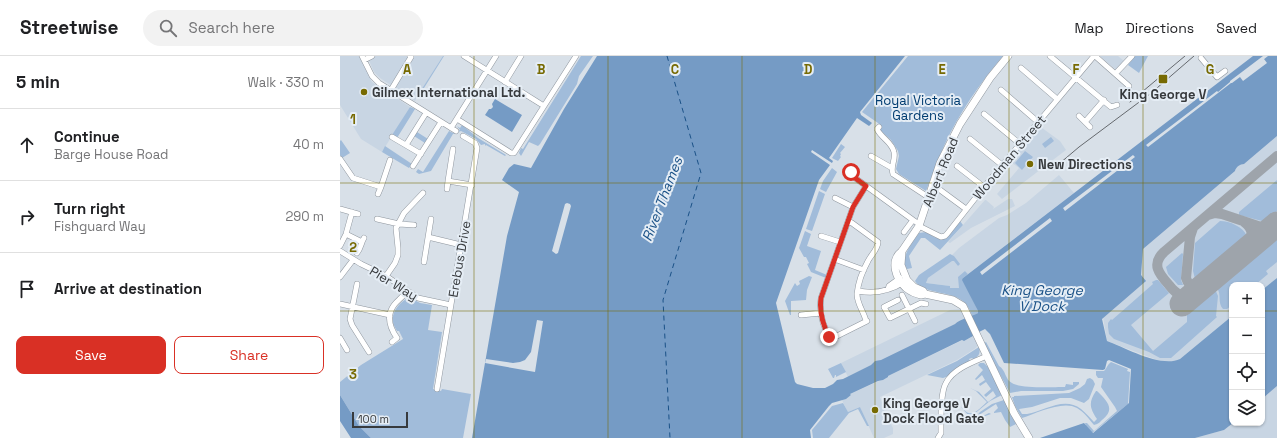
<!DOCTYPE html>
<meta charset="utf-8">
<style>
body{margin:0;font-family:"Space Grotesk",sans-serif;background:#f2f2f2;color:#202124}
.controls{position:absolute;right:12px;bottom:12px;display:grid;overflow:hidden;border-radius:8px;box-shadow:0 1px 3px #0004}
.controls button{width:36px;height:36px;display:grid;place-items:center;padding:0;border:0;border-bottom:1px solid #e0e0e0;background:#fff;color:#202124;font:20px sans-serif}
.scale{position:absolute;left:12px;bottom:10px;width:56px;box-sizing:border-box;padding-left:4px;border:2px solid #373a3d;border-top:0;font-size:11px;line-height:14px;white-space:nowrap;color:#373a3d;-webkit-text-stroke:3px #e5edf5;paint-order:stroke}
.stop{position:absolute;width:12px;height:12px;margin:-9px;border:3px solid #d93025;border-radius:50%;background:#fff}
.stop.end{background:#d93025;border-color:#fff;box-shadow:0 1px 4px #0008}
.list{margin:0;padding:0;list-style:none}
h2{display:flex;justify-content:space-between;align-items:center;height:52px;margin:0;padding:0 16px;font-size:17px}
h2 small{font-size:13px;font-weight:400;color:#757577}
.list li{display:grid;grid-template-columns:26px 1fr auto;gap:12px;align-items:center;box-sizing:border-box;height:72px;padding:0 16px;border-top:1px solid #e0e0e0}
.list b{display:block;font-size:15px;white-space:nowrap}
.list p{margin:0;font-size:13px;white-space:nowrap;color:#757577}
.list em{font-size:13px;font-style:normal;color:#757577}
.actions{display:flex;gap:8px;padding:12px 16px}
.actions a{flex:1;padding:9px 0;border:1px solid #d93025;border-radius:8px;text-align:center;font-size:14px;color:#d93025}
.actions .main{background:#d93025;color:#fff}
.icon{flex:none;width:22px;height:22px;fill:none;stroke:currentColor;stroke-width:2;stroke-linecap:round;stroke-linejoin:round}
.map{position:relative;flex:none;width:937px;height:382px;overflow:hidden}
header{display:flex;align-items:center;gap:24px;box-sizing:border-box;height:56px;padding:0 20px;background:#fff;border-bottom:1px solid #e0e0e0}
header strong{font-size:19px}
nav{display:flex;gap:22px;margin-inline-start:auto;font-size:14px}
.search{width:280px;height:36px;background:#f2f2f2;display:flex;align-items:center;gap:10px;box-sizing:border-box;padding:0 14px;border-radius:22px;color:#757577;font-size:15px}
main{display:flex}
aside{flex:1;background:#fff}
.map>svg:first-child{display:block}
.built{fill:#c8d5e3}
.green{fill:#a1bcda}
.water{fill:#759bc5}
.pier{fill:#d8e0e8}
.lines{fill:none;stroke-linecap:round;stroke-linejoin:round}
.ferry{stroke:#1a5187;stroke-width:1;stroke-dasharray:5 4;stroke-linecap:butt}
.taxiway{stroke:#9ea4ab;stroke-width:10}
.runway{stroke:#9ea4ab;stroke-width:25}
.minor-casing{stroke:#8f969e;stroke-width:6}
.highway-casing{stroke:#8f969e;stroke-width:8}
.minor{stroke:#fff;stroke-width:5}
.highway{stroke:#fff;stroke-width:7}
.tram{stroke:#65696e;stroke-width:1}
.route{stroke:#d93025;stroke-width:5}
.grid{fill:none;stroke:#776a02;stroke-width:1;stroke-opacity:0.55}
.poi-dot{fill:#776a02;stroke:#e5edf5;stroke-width:1.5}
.labels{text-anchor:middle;stroke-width:4;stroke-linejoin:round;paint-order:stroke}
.poi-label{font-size:13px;font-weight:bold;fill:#373a3d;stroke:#e5edf5;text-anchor:start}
.park-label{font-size:13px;fill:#003c70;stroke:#e5edf5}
.street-label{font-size:13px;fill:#373a3d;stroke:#e5edf5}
.water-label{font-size:14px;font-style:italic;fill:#1a5187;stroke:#e5edf5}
.grid-label{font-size:13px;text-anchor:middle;font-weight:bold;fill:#776a02;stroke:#e5edf5;stroke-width:4;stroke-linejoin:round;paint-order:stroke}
</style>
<header>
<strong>Streetwise</strong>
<div class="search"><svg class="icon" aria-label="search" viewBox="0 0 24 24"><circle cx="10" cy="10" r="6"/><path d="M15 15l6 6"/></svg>Search here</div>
<nav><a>Map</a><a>Directions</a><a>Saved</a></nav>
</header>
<main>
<aside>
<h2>5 min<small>Walk · 330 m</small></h2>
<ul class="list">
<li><svg class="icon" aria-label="ahead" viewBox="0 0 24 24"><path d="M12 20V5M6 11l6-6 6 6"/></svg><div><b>Continue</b><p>Barge House Road</p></div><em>40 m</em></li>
<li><svg class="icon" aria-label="right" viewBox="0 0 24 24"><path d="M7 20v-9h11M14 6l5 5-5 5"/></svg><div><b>Turn right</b><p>Fishguard Way</p></div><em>290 m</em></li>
<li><svg class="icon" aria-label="arrive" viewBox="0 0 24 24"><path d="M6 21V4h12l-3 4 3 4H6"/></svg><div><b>Arrive at destination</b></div></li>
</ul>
<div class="actions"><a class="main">Save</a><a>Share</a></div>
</aside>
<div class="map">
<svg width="937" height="382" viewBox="0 0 937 382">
<rect width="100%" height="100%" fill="#d8e0e8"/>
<!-- built -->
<path class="built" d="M0,0H19L32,26L70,51L42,96L21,83L0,49Z
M27,0H103L75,45L40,22L34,16Z
M760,0H778L784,5L776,14Z
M698,69L720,85L726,94L662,143L657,138L679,112L668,104Z
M937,80V222L922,234V229H892V260L840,303L837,305L827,306L817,304L767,285L763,261L801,219L803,193L895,115L896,112L901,108H904Z
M719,119L734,137L628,218L625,215L619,227V232H610V230L586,227L588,222L612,204H614L618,210L614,200L612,199L619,192L659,162L667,159L686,147Z
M668,143H672L675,150L631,172L610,187L608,186L645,144H646L654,151L653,153Z
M620,253H621L626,263L620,264L615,268L541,305H535L531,309L508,321L501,307L610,254Z
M632,279H633L638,289L636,292L617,304L540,341L543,349V352L553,372V378L544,382H534L520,351L508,356L507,355L502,344L508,341L511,339L510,338L539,325L543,324L548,321V320L623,284L630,282L633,280Z
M937,330V382H855L884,374L893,367H922V343Z"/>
<!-- green -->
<path class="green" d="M103,0H104L79,40L78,39Z
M241,0H253L239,20L237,28L200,88L198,90L189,86L181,100L179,97L181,92L183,93Z
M568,0H663C640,27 619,57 604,90C597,105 592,120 586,135L559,118L556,113L559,100L558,95L551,84L541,75V70L538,67L522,56Z
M795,0H808L799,17L788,9Z
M70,51L75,53L57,82L52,79Z
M122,69L138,82L166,99L165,100L146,89L145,90V88L141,89L136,83L121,75L113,78L91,115L79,118L76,116L78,113L83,116L109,75L113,77L120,74L117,70L120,72Z
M77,76L88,83L85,87L74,80Z
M711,81L714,85L705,92L702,88Z
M1,84L10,97L2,102L0,99V85Z
M501,88L505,91L500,97L501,98L500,100L501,101L498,105L492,102Z
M45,90L72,108L69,112L42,96Z
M685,95L693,101L682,114L675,107Z
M492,112L497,116L486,136L480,133L483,125Z
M937,124V155L927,164L922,165L899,159V156Z
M479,135L485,138L472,175L466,173Z
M620,165L623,169L600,194L585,182H581L569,200L572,212L567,213C559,202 573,186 579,177L586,176L594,181L600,183Z
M880,165C890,165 903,171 907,180L855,223L853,215L855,187Z
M465,175L471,178L467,190L481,195L475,214L487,219L486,222L471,216L467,208L469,207L466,201H464L459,192Z
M937,181V206L926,215L928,218L915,229H892V249L887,253H883C877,246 882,239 877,232Z
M842,197L843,198L841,224L843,229H838L828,218L826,211Z
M610,198L614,200L620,208L618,210L614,205H612L588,222L586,227L610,230V232H619L618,221L625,215L628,218L623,222V224L638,255V257L632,260C631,256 628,250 625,247C613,234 584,239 575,225L579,219Z
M469,220L472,221L467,234L466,244L451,245V259H450L445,245L455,227L457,230L460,228L459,225Z
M816,224H818L829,237L791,269L813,295L847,266V257L875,233L878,240L876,260L877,261L831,302H820L809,296L774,283L769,278L768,271V267L771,263L772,264L813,228L812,226Z
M69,241L80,247L92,249L88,274L102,276L93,333L101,335L102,333L131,338L123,382H31L19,370L0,339V326L21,309L63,283L59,275H57C47,261 56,249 69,241Z
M646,286L659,310C666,314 665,324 672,327C681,333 713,331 725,331L726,328L733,329V326H739V328L733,333L723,335H681L670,337L649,298L644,287Z
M639,291C641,298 638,301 633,303L632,302L629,303L630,305L606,321L603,322L587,319L617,305Z
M771,306L788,313L787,315L790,316L788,348L752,377L746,370L745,367H747L754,375L777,355L775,351L761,331L763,322H758L756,319V315H764C767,312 767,309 771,306Z
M501,307L506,316L496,321V319H495L494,322H493L488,313Z
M640,307H644L648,311L662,339L650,345L633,359L630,360L628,359L621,351C623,352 626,357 629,357C635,359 643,349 647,346L636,335L630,332L639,336L648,346L656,340L653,335L646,341L644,339L651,333L646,326L640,330L639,328L645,324L642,319L636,324L635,323L643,314L638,309Z
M750,322L753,324L755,328L749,343L744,347L731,342H720L692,351L679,353L682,358H687C705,355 724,340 741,353C746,357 750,362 754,366L757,363C750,352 748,347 756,335H757C767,345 776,353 762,364C759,367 758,368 754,369C749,363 744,356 737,352C723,344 697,357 682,362L675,350L672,341H674V340L729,337L740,332L745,328L747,323Z
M664,344L676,368L670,371L665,364L661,356L654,357V356L658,352L656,348L639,359L643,360L649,357L651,358L628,366L627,362L630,364H633L640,356L652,348Z
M503,347L508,356L520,351L529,370H527L518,353L509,357L489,382H473L472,374L492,350Z"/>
<!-- water -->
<path class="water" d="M257,0H565L520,56L521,59L532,67L529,70L517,62L489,102L493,105L492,107L472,94L471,96L490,109L479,124L436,247L455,326L457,328L473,332H485L493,328L497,324L503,323L531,309L535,305L541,304L615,268C620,263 630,261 638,257V255L622,224L623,222L913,0H937V80L904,108C900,108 896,111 895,115L803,193L801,219L806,225L762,263L767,285C786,292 821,312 840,303L892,260V367H893L884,374L855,382H700L744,367L753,377L789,347L791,313L769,304L767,305L765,313L763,314L664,307L650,278L645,273L633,279V280L624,285L622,284L548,320V321L543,324L538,325L510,338L511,339L506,343L492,347L489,350L470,374L471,382H132L167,180L179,136L162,124L169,112L174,108L191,112L224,53Z
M155,43L182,59L172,76L145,59L149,53H151L153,51L152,48Z
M937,222V330L922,343V234Z
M0,339L19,370L31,382H11L0,365Z"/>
<!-- pier -->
<path class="pier" d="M923,0H928L904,19L924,3L927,7L903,25L900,21L892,27H891L808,91L806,89L877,35L878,36L890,26V25Z
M793,99L795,101L725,155L723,152Z
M227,147L230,148L231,150L218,197L216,198L212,195L225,148Z
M710,162L712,165L642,219L640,216Z
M197,264L203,265L195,316L145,307L146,303L173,307L180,306L185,304L191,296Z"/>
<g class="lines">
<!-- ferry -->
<path class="ferry" d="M327,0L361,117L323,244L330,382"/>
<!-- taxiway -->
<path class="taxiway" d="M868,159L875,157L882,158L921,171H927L937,167
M904,166C914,173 914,183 907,193
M853,172L850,181L846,222C849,231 855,233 864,230
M856,236C851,239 847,241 841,239C835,237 832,233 829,229C819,218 811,208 824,196L937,100"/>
<!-- runway -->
<path class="runway" d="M842,248L937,168"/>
<defs>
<path id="minor" d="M22,0L32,20L39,27L116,75
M124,0L204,50
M710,0L771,51L777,49
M755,0L789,30L788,33
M861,2L877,21L885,15
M24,4L32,0
M681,12L717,43
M776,17L792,0
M165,26L181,0
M51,34L71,1L70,0
M661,34L698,66
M644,58L680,88
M739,60L750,71
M117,63L171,97H174L236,0
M745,66L764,44
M539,71L537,73C541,82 552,86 554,96C556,104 550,110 553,118L588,141
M111,72L156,0
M52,81L81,98
M630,83L662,109
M66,89L86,57
M113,93L108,125L132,129
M531,100L552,112
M0,103L13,122L41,131L50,104
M73,110L101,66
M617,110L644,131
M513,113L511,117V119L573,164L579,168
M592,128L626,153
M526,130L513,151L481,242C479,257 483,271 491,283L527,265
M107,133L108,125
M38,138L41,131
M495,142L513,151
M0,153L18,158
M37,163L59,168L74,169
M508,165L512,167L538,186C538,193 531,199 528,205C523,214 518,228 517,238C517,248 524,256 526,265
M579,170L601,181L605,180L607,178L644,131L754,0
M564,176L573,164
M6,178L22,186
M481,180L500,186
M88,181L121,189
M0,190L6,178L12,156
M0,195L21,208L46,220L78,242L111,249
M17,197C21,192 21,187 24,182
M495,202L497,204L524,214
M84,206L91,163
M46,220L55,207L58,199V192L56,172L64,157L83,137
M0,221L13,204
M17,228L10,263L12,269L29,296
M548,233L549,230L560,222
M518,235C534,238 550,235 564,226
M562,239L575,265
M558,244L544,251L550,262L581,247L586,248
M0,248L50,259
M461,259L481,257
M0,282L7,294
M52,286L57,282C50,272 46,260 54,249C58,244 63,241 67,235
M97,333L137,92L135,87L123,80
M598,382L601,377C601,364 600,337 606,327C613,313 633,306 647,300"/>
<path id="highway" d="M668,0L650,22L620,68L600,107L579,170L562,195C549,205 556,223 566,232C571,236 576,238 581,239L585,238L613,244L623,250L674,357L689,382
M562,195L561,209L567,224L574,231L583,235L585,238"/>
</defs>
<!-- minor casing -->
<use href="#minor" class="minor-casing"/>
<!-- highway casing -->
<use href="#highway" class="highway-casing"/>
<!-- minor -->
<use href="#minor" class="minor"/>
<!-- highway -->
<use href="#highway" class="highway"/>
<!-- tram -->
<path class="tram" d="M790,46L845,0
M713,113L739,91L810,38L854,0"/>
</g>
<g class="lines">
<!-- route -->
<path class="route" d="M489,281C483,269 479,256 481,242L513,151L526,130L511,119V116"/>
</g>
<!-- grid -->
<path class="grid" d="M134,0V382M268,0V382M402,0V382M535,0V382M669,0V382M803,0V382M0,127H937M0,255H892M922,255H937"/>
<!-- markers -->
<g class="poi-dot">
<rect x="818" y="18" width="10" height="10" rx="2"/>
<circle cx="24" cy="36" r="4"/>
<circle cx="690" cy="108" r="4"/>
<circle cx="535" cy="354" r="4"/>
</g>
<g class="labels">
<!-- poi labels -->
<g class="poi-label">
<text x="32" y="41">Gilmex International Ltd.</text>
<text x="823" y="43" text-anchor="middle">King George V</text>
<text x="698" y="113">New Directions</text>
<text x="543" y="352">King George V<tspan x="543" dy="15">Dock Flood Gate</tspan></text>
</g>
<!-- park labels -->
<g class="park-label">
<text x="578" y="49">Royal Victoria<tspan x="578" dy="15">Gardens</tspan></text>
</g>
<!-- street labels -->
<g class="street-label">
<text transform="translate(669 101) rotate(-50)" y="5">Woodman Street</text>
<text transform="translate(600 116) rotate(-68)" y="5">Albert Road</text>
<text transform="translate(119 203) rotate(-80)" y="5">Erebus Drive</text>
<text transform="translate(54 227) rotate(31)" y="5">Pier Way</text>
</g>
<!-- water labels -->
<g class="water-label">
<text transform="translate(322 143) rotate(-69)" y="5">River Thames</text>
<text x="702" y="239">King George<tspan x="702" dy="16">V Dock</tspan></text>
</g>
</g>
<g class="grid-label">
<text x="67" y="18">A</text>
<text x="201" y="18">B</text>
<text x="335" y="18">C</text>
<text x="468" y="18">D</text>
<text x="602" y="18">E</text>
<text x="736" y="18">F</text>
<text x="870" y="18">G</text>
<text x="13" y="68">1</text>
<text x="13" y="196">2</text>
<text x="13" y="323">3</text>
</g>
</svg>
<div class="controls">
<button>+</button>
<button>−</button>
<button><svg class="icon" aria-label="locate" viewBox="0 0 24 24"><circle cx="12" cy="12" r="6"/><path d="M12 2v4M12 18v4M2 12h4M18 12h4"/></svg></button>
<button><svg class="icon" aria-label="layers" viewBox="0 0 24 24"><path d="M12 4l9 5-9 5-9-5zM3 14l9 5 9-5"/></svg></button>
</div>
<div class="scale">100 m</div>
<div class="stop" style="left:511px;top:116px"></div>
<div class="stop end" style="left:489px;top:281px"></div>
</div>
</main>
